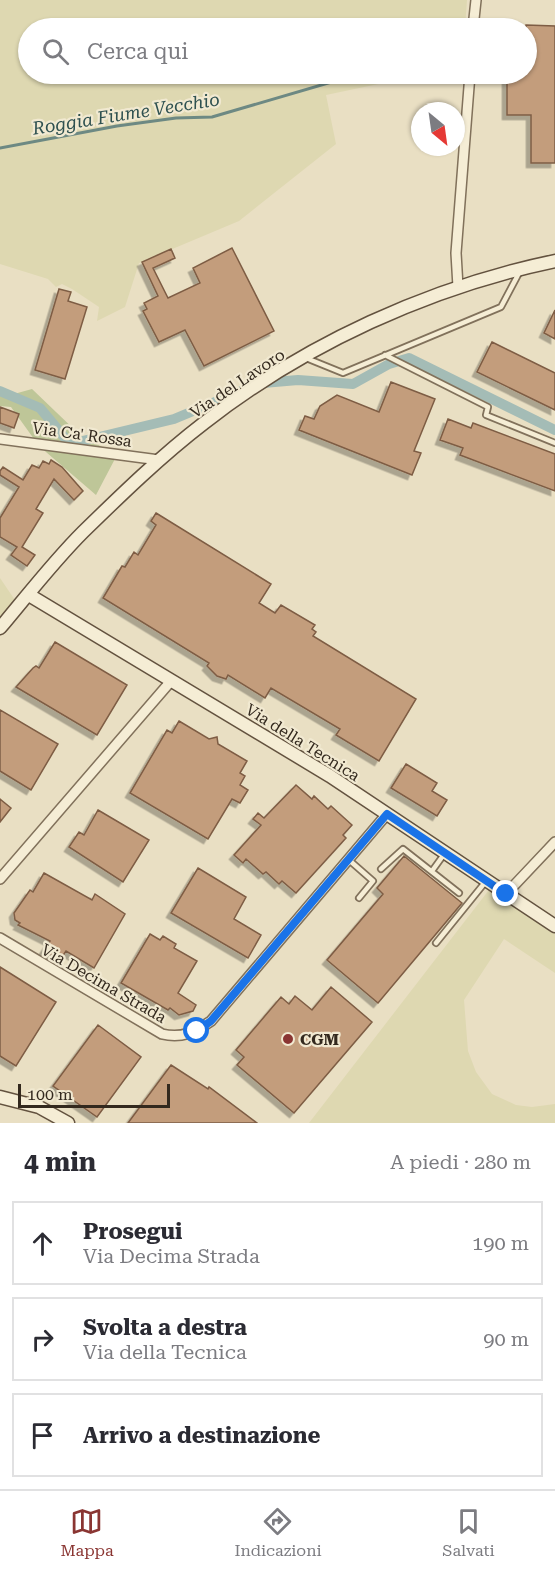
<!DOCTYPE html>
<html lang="it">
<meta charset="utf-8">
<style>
body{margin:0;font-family:"Roboto Serif",serif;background:#f2f2f3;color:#2b2b33}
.compass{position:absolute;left:411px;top:102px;width:54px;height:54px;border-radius:50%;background:#fff;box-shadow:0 2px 4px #0004;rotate:151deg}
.scale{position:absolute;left:18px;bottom:15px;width:152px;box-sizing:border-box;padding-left:6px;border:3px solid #33291e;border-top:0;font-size:16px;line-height:21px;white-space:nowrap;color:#33291e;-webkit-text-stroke:4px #f1e9d1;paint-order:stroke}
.stop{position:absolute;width:18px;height:18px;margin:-14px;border:4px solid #1a73e8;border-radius:50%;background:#fff}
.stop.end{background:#1a73e8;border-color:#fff;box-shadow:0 2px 6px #0008}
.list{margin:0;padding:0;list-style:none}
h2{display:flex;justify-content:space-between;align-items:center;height:78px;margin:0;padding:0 24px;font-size:26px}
h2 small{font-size:20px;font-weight:400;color:#7c7c81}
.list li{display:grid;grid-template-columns:39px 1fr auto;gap:18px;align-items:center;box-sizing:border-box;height:84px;margin:0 12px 12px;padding:0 12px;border:2px solid #e1e1e2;border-radius:0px}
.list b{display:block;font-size:22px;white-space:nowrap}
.list p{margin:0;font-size:20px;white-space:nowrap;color:#7c7c81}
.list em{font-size:20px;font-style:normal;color:#7c7c81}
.icon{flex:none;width:33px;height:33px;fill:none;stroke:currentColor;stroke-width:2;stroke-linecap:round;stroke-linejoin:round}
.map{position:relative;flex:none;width:555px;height:1123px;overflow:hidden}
.search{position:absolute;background:#fff;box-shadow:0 2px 4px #0004;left:18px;right:18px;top:18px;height:66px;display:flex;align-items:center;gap:15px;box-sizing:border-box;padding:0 21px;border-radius:33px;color:#7c7c81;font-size:22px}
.sheet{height:366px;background:#fff}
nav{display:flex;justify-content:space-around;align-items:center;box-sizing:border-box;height:84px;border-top:2px solid #e1e1e2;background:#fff;font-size:16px;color:#7c7c81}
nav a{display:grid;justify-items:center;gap:3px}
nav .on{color:#8a3532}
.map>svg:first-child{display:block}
.farmland{fill:#ded8b1}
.green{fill:#bec698}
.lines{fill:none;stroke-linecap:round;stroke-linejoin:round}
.stream{stroke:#6d8983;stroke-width:3}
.canal{stroke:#a4bcb6;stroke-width:10}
.building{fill:#c39d7c;stroke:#7e5d44;stroke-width:1.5;filter:url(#shadow)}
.lane-casing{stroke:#81715b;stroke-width:8}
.street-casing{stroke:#81715b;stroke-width:12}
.secondary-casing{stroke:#63523f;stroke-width:15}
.lane{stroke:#f5edd5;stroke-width:4.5}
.street{stroke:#f5edd5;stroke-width:9}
.secondary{stroke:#f5edd5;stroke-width:12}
.route{stroke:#1a73e8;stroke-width:8}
.poi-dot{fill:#8a3532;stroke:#f1e9d1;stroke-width:2}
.labels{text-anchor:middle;stroke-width:4.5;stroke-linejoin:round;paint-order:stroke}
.street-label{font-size:16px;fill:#33291e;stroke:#f1e9d1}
.poi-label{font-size:16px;font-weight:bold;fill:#33291e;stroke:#f1e9d1;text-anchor:start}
.water-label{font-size:18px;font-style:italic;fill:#2f5150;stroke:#f1e9d1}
</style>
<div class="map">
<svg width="555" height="1123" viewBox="0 0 555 1123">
<defs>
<filter id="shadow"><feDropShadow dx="-4.5" dy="4.5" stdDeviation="0" flood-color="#0004"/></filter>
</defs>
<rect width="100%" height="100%" fill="#e9dfc3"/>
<!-- farmland -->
<path class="farmland" d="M0,0H467L465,28H28V74H426L326,95L336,144L239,221L139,263L125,307L97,321L99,307L72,289L62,284L56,287L48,279L0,264Z
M0,578L19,606L0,627Z
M492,886L555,928V973L504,939L464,1000L468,1051L476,1072L492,1094L516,1105L532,1107L555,1104V1123H309Z"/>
<!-- green -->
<path class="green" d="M0,389L14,394L32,389L80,435L117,455L96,495L39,446L11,407L0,406Z"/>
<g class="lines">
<!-- stream -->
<path class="stream" d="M0,148L117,126L176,118L212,117L359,74"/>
<!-- canal -->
<path class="canal" d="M263,383L298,380L353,384L389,364L409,358L555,430
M0,391L40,408L70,444L174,419L246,389"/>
</g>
<!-- building -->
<path class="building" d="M526,25L555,26V163H531V115H507V74H526Z
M232,248L274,331L204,366L185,330L159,342L143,311L147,309L144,303L158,296L142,262L171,249L175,258L153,268L168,298L200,283L193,268Z
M59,289L71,292L68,301L87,307L65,379L35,370Z
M555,310V339L544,333Z
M492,342L555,373V410L477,372Z
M391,382L435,399L414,451L421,453L412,475L299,430L305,416L314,419L320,406L337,395L379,412Z
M0,407L19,414L14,428L0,423Z
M448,419L471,428L473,423L555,454V491L460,455L463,448L440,440Z
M51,460L62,467L83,491L74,500L54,479L36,509L43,513L22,547L35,555L27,566L11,555L17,547L0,537V518L19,487L0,475V471L3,467L23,480L32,465L39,468L43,461L49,464Z
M156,513L271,584L259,603L275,613L281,605L315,625L312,629L316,632L313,636L416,699L379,761L336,735L340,729L271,688L265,698L228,675L226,679L217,676L207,666L209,663L103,598L122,566L125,567L134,552L138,555L156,525L151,521Z
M55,642L127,685L97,735L16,687L33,668L36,666L39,668Z
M0,710L58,744L31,790L0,771Z
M179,721L209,739L217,737L218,744L247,761L240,773L245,776L240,785L248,790L240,803L232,799L208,839L130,793L167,730L172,733Z
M406,764L437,783L432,791L447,800L437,816L391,788Z
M296,785L312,799L314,796L328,809L331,806L352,825L343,835L346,838L296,893L282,881L279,884L266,872L263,874L246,859L243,863L234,855L261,825L253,819L258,813L264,818Z
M0,799L11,808L0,822Z
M98,810L149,840L123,882L69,847L79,832L84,835Z
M404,856L462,903L378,1003L327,960L383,894L377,888Z
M198,868L246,897L234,919L261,935L248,958L171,913Z
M44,873L92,900L95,894L125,914L94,968L66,951L60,960L44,950L50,941L18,925L20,923L15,920L14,913L30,890L33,892Z
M150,934L160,940L163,936L176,944L174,948L197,961L178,993L196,1005L193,1011L179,1015L170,1008L168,1010L121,983Z
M0,967L56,1002L16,1066L0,1056Z
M331,987L372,1022L294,1113L237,1065L244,1057L236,1050L281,997L289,1004L295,996L312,1010Z
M98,1025L141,1057L97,1117L53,1086Z
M171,1065L208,1089L209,1087L257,1123H128Z"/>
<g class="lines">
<defs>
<path id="lane" d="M385,355L488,407L486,415L555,443
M306,358L343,373L501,307L519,273
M349,860L373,881L359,898
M381,869L403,849L459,893
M432,871L445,853
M436,943L487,880"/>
<path id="street" d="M473,28L476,0
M458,287L456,253L470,74
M0,439L159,460
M0,879L171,681
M506,894L555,842
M0,938L162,1034C182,1039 195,1032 211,1021L387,814"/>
<path id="secondary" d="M29,595L330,776L555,926
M0,628C27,596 53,562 83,532C122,494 161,456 204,423C305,344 430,287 555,261
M0,1097L39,1107L68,1123"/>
</defs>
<!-- lane casing -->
<use href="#lane" class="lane-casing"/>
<!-- street casing -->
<use href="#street" class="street-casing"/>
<!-- secondary casing -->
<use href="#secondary" class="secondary-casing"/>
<!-- lane -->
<use href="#lane" class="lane"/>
<!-- street -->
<use href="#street" class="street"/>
<!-- secondary -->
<use href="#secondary" class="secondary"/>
</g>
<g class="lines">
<!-- route -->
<path class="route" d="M197,1031L211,1021L387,814L506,894"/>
</g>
<!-- markers -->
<circle class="poi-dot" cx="288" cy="1039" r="6"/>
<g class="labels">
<!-- street labels -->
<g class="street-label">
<text transform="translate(237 383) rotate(-34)" y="6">Via del Lavoro</text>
<text transform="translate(82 434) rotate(8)" y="6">Via Ca' Rossa</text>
<text transform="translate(303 742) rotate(32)" y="6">Via della Tecnica</text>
<text transform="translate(104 983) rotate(30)" y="6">Via Decima Strada</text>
</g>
<!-- poi labels -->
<g class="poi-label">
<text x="300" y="1045">CGM</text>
</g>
<!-- water labels -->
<g class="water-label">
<text transform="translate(126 114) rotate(-9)" y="6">Roggia Fiume Vecchio</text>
</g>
</g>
</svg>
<svg class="compass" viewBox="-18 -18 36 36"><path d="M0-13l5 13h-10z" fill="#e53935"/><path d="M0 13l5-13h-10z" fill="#7c7c81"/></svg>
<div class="scale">100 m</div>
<div class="stop" style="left:197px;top:1031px"></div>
<div class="stop end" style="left:506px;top:894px"></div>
<div class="search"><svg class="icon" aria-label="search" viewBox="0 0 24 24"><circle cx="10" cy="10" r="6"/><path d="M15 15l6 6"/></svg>Cerca qui</div>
</div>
<section class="sheet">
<h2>4 min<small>A piedi · 280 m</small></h2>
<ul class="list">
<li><svg class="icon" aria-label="ahead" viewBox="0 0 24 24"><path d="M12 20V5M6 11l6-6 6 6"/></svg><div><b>Prosegui</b><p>Via Decima Strada</p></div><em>190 m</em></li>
<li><svg class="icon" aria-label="right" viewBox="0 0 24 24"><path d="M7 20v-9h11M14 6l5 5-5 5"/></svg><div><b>Svolta a destra</b><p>Via della Tecnica</p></div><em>90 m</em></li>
<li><svg class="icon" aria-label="arrive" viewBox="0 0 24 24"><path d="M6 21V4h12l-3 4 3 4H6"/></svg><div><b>Arrivo a destinazione</b></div></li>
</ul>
</section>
<nav>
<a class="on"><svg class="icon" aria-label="map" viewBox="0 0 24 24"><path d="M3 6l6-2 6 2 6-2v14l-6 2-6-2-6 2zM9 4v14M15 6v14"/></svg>Mappa</a>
<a><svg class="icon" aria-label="directions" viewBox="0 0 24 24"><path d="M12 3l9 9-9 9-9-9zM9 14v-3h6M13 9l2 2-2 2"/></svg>Indicazioni</a>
<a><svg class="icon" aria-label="saved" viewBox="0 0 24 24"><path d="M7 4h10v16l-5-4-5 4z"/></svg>Salvati</a>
</nav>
